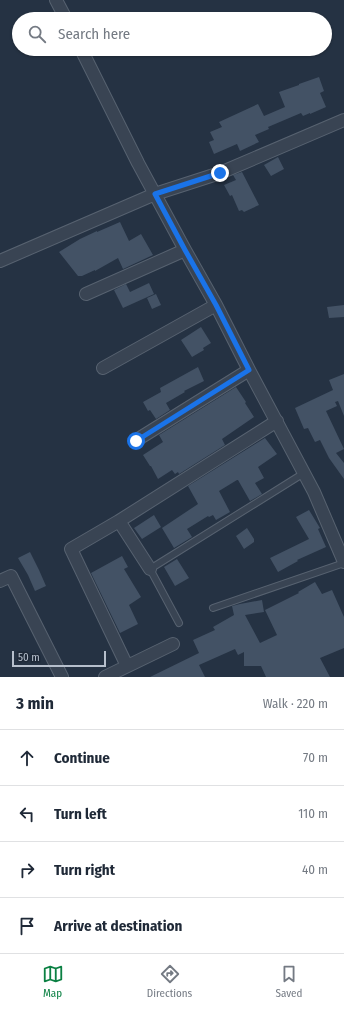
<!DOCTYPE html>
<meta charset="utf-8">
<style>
body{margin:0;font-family:"Fira Sans Condensed",sans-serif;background:#f2f2f3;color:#1f2937}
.scale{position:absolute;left:12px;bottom:10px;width:94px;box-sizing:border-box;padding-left:4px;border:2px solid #b6bfcc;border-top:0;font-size:11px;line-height:14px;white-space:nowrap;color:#b6bfcc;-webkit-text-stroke:3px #1e2938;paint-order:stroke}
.stop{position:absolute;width:12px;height:12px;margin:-9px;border:3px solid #1a73e8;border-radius:50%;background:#fff}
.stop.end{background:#1a73e8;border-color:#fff;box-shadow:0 1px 4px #0008}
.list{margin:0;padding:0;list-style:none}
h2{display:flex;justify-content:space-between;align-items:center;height:52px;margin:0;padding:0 16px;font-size:17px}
h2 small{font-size:13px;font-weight:400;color:#747a83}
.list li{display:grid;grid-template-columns:26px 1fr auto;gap:12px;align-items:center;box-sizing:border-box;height:56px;padding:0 16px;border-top:1px solid #e0e1e3}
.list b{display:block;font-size:15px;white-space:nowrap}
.list em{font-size:13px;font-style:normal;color:#747a83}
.icon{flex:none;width:22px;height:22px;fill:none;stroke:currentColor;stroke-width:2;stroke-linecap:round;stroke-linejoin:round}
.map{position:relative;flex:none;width:344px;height:677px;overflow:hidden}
.search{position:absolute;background:#fff;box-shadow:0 1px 3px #0004;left:12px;right:12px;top:12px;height:44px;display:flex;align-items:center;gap:10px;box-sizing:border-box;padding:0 14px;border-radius:22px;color:#747a83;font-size:15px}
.sheet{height:276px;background:#fff}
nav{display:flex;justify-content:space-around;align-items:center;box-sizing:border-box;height:56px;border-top:1px solid #e0e1e3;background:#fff;font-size:11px;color:#747a83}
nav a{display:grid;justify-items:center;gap:2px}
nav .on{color:#0b8043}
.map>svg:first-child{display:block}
.building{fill:#435265}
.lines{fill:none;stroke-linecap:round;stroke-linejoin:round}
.service-casing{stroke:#576270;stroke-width:8}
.minor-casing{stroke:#576270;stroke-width:14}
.service{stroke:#394453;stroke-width:6}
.minor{stroke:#394453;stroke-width:12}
.route{stroke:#1a73e8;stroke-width:5}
</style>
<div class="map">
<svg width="344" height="677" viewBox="0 0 344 677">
<rect width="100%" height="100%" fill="#253243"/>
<!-- building -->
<path class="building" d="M319,77L324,91L320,93L326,107L310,114V113L303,116L301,113L268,127L269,129L255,135L259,142L240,151L237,144L214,154L209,142L214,140L210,132L222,127L219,122L258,104L264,116L285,107L279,92L299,85V84Z
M278,157L284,169L271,176L264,165Z
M242,172L259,205L244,212L242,210L239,211L232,195L230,196L224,185L236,180L233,175Z
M120,222L129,241L141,234L153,255L123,269L118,258L95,271V270L82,276H78L59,252L80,239L97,231V232Z
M149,283L154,294L123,308L114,290L126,284L130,292Z
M156,294L161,305L152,309L147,298Z
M344,305V317L329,318L327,307Z
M201,327L211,343L203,348L204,350L192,357L181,340Z
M198,367L204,381L184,391L185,392L166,403L170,410L156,419L150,410L148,411L143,402L161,392L160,388Z
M344,374V416L338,401L335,402L337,406L326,411L344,449L336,453L344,463V479L329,458L320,440L315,442L308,428L304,429L295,408L333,390L329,380Z
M236,387L246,402L245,403L254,417L222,439L225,445L179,474L178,472L175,474L172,470L158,479L151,466H150L143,455L163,442L159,435Z
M265,438L277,454L258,467L264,478L255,483L262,494L250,501L238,480H237L219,491L230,512L216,520L213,515L209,517L208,516L187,529L192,537L174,548L162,528L198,504L188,486Z
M309,510L320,528L318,529L326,547L297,560L298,561L278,572L270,558L309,539L296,517Z
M154,515L161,527L142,539L134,528Z
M247,528L254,539V542L244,549L236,536Z
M30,552L39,570L46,586L35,591L28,575L18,558Z
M122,556L128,567L124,569L141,597L129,605L138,624L120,633L91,573Z
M177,559L189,578L175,586L164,567Z
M315,582L322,594L332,590L344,617V648L320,658L330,677H266L261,666H244V652L238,655L235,649L199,665L205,677H150L199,653L193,640L215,630L213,627L234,615L232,606L240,604L262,600L264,612L245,615L260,643L277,635L265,610L299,593L298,592Z"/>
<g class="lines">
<defs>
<path id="service" d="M213,608L344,563
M179,623L150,569L304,473"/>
<path id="minor" d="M56,0L66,19
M81,49L138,163L185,250L216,305L249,370L314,492L344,562
M0,261L155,194L220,173L344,120
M86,294L185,250
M103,368L216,305
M135,441L249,370
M119,521L277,421
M0,581L11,576L62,677
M127,666L71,549L119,521L150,569
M105,677L173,644"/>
</defs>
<!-- service casing -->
<use href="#service" class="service-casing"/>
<!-- minor casing -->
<use href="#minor" class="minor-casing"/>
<!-- service -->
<use href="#service" class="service"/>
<!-- minor -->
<use href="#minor" class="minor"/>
</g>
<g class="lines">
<!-- route -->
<path class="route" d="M136,441L249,370L216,305L185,250L155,194L220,173"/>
</g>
</svg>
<div class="scale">50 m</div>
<div class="stop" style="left:136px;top:441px"></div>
<div class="stop end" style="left:220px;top:173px"></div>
<div class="search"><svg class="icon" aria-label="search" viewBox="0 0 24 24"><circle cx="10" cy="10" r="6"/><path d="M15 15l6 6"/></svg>Search here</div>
</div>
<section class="sheet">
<h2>3 min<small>Walk · 220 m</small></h2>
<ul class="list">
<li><svg class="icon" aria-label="ahead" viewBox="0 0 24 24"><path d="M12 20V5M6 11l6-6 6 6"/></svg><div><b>Continue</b></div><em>70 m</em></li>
<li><svg class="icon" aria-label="left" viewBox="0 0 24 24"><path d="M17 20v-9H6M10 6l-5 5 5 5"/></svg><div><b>Turn left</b></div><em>110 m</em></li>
<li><svg class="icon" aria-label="right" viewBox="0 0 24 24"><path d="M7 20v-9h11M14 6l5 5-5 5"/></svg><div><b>Turn right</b></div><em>40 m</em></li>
<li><svg class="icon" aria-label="arrive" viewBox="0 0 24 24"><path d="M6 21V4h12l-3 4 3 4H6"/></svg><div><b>Arrive at destination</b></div></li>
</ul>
</section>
<nav>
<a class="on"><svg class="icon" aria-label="map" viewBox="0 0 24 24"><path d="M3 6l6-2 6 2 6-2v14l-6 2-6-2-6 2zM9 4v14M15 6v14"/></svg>Map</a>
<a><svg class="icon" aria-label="directions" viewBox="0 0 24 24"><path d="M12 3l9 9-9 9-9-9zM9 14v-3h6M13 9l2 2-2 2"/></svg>Directions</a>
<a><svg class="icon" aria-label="saved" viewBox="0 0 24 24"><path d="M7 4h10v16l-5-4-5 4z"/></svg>Saved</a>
</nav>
